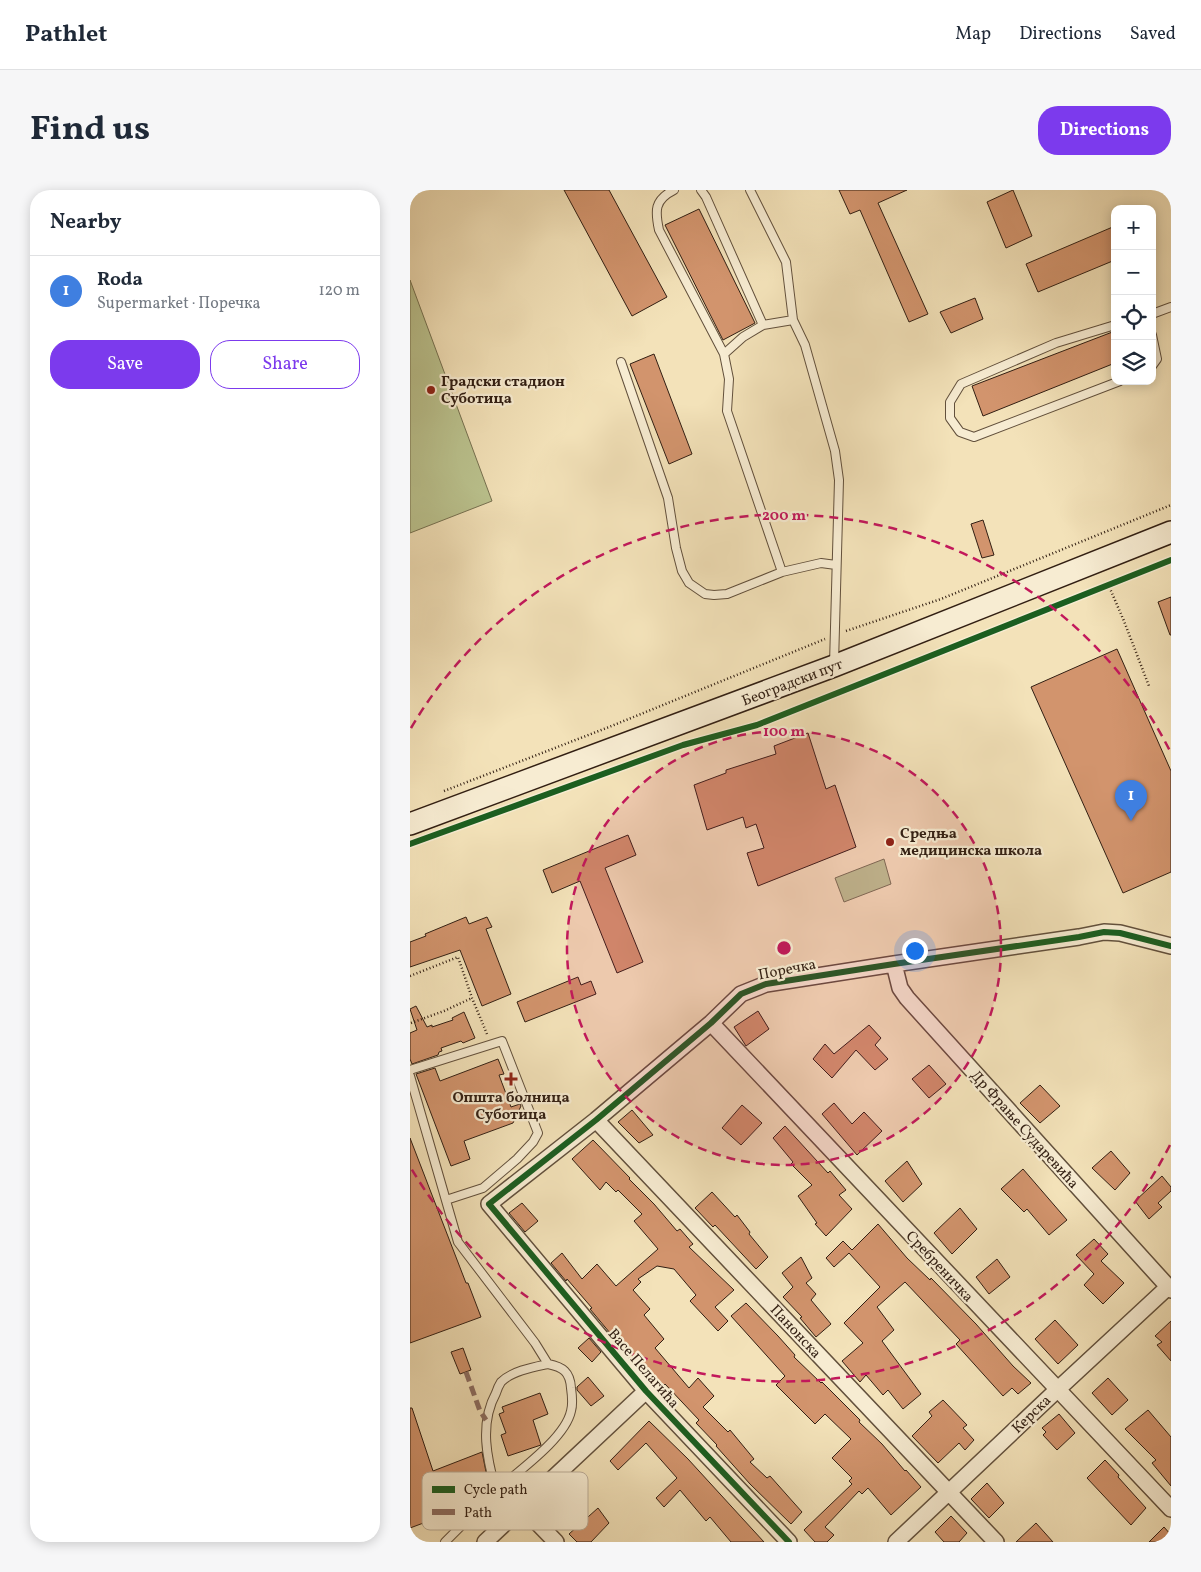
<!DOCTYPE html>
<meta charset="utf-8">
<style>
body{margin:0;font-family:Vollkorn,serif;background:#f6f6f7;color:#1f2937}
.controls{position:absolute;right:15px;top:15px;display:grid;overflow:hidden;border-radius:10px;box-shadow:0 2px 12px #0003}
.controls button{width:45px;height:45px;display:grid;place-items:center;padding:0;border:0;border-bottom:1px solid #e0e1e3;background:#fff;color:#1f2937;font:25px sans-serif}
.you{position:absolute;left:504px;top:760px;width:18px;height:18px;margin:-12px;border:4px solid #fff;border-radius:50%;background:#1a73e8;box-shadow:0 0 0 8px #1a73e833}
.badge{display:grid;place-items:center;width:32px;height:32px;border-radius:50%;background:#7c3aed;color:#fff;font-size:16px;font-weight:700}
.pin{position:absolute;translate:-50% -41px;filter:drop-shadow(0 1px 2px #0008)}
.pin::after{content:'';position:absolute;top:26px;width:18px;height:15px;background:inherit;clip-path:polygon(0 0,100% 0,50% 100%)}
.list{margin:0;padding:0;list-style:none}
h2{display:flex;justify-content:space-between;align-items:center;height:65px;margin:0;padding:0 20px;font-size:21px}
h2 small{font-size:16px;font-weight:400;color:#747a83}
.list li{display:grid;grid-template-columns:32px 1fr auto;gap:15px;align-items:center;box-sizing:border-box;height:70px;padding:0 20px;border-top:1px solid #e0e1e3}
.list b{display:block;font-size:19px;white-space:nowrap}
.list p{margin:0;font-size:16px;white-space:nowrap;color:#747a83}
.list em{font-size:16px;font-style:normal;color:#747a83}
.actions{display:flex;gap:10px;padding:15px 20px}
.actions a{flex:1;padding:11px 0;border:1px solid #7c3aed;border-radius:20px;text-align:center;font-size:18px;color:#7c3aed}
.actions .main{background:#7c3aed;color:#fff}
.icon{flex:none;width:28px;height:28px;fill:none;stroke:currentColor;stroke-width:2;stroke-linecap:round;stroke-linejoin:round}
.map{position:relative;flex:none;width:761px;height:1352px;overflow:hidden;border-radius:20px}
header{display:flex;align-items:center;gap:30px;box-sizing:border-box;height:70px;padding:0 25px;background:#fff;border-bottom:1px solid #e0e1e3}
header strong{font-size:24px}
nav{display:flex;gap:28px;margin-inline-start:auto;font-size:18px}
.intro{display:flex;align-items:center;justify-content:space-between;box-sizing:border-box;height:120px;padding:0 30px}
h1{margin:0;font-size:35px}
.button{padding:12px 22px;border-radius:20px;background:#7c3aed;color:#fff;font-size:18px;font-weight:700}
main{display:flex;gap:30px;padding:0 30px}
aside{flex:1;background:#fff;border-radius:20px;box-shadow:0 2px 12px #0003}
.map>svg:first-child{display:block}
.green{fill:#bbc38f;stroke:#767151}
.building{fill:#d2946d;stroke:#321f13}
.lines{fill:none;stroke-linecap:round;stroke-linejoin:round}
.lane-casing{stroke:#62503c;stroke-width:10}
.street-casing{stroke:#62503c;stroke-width:18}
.secondary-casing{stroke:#321f13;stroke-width:24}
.path{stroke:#321f13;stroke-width:2.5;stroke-dasharray:1 2.5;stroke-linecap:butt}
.lane{stroke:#f7ecd2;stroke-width:8}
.street{stroke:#f7ecd2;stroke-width:15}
.secondary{stroke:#f7ecd2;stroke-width:21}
.quiet{stroke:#8d6e63;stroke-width:5;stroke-dasharray:10 5;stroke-linecap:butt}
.cycleway-casing{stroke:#f7ecd2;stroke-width:9}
.cycleway{stroke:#1b5e20;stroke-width:6}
.ring{fill:none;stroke:#c2185b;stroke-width:2.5;stroke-dasharray:9 6}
.poi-dot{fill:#8f2418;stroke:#f7ecd2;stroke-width:2}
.labels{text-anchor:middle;stroke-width:4.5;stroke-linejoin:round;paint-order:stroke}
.poi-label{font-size:15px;font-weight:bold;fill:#321f13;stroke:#f7ecd2;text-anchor:start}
.street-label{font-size:15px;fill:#321f13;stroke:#f7ecd2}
.key{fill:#f7ecd2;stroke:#bcae99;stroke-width:1}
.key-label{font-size:14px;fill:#321f13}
.centre{fill:#c2185b;stroke:#f7ecd2;stroke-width:2.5}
.ring-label{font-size:15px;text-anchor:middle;font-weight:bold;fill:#c2185b;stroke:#f7ecd2;stroke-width:4.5;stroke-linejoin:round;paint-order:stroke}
</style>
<header>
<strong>Pathlet</strong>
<nav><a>Map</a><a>Directions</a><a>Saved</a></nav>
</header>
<div class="intro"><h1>Find us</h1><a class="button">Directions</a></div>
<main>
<aside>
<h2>Nearby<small></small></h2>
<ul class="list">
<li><span class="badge" style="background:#3f7fe0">1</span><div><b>Roda</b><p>Supermarket · Поречка</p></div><em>120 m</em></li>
</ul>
<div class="actions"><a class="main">Save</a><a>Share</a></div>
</aside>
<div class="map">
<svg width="761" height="1352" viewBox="0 0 761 1352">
<rect width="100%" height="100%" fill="#f3e2b9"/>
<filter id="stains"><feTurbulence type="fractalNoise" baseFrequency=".004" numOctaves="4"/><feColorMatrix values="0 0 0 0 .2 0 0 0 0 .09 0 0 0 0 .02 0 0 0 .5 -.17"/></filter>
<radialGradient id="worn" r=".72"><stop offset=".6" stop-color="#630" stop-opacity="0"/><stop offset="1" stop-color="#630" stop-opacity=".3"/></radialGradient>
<!-- green -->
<path class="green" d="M0,90L82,311L0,343Z
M474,669L481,694L434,712L425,688Z"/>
<!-- building -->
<path class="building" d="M154,0H199L257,107L222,126Z
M429,0H497L468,13L518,124L499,132L450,20L440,24Z
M603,0L622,46L596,58L577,12Z
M289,19L345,133L313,150L255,35Z
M705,36V70L628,102L616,74Z
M565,108L573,129L541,143L530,122Z
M705,141V173L573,226L562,196Z
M244,164L282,264L259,274L220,174Z
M573,330L584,365L572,368L561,334Z
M761,407V445H760L748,412Z
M707,459L761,581V682L713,703L621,497Z
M398,543L416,599L425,595L446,657L348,696L337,663L354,658L346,634L336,638L333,627L297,640L284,595L316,583V580L366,564L364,556Z
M218,645L226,665L195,678L233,772L207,783L170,691L142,703L133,680Z
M56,727L59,734L77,727L82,737L76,739L101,804L72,816L50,760L0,777V752L16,746L15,744Z
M168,787L171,795L181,791L186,804L115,832L107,812Z
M6,816L17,837L22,835V837L43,830L42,828L54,822L65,848L53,853L51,851L31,858L32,861L29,862L28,865L2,874L0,869V843L7,840L0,819Z
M348,821L359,839L336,856L324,837Z
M459,835L471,848L465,855L478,869L465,880L446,860L422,888L403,869L415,854L424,864Z
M88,869L94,884L89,885L101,917L110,914L111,916L103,933L54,951L60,969L41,976L6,884L25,878L30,891Z
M519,875L536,894L519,908L502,889Z
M630,895L650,916L630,933L610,913Z
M424,913L442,934L454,922L472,941L447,965L412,924Z
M332,915L352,933L331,955L312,938Z
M222,920L243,945L229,953L208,932Z
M375,936L418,983L420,981L436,1000L429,1005L442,1019L416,1046L405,1034L407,1033L388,1006L402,995L381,974L383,972L363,948Z
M0,948L56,1093H58L71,1127L0,1153Z
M183,950L220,988L219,989L244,1014L267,1041L270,1039L283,1054L279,1057L324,1100L305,1117L318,1131L308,1141L280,1111L286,1105L264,1079L247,1076L228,1089L231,1092L223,1100L240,1119L234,1125L254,1149L245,1158L279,1198L288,1188L304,1206L293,1217L318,1242L320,1240L344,1269L340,1272L357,1288L360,1286L392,1322L381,1334L340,1294L306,1256L307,1255L286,1233L289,1230L255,1194L251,1198L206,1148L205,1149L180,1119L182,1118L157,1089L156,1091L141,1073L152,1063L172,1089L187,1074L206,1096L248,1059L224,1031L232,1024L208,1000L206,1002L196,992L190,1000L162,969Z
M701,961L720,983L705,1000L682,978Z
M497,971L512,994L493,1012L475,991Z
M613,979L657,1030L639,1045L617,1019L614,1022L591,999Z
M752,986L761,997V1001L748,1013L752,1017L739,1029L725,1011Z
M302,1002L325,1027L327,1025L340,1042L339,1044L358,1067L346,1079L305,1035L303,1037L285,1018Z
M112,1013L128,1031L115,1042L99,1023Z
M550,1018L567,1039L542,1064L524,1043Z
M468,1034L497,1068L520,1090L521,1088L566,1134L603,1176L621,1193L608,1204L602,1198L593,1206L546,1154L550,1150L495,1092L467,1117L484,1140L472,1151L511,1204L493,1219L478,1200L473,1205L456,1185L450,1192L432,1171L453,1153L434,1133L470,1097L439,1063L424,1077L416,1068L433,1051L442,1060Z
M684,1049L698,1064L691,1071L714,1093L693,1114L674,1095L684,1084L666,1065Z
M391,1067L402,1088L396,1093L406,1104L401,1110L421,1134L406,1147L390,1128L392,1127L373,1107L383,1097L372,1083Z
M587,1069L600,1087L579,1104L566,1087Z
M336,1113L368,1146L385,1165L384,1167L411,1193L412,1192L450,1230L449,1232L472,1254L495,1281L496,1280L511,1297L481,1325L458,1298L452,1304L449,1301L415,1337L424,1345L417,1352H405L394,1340L442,1294L439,1291L442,1288L422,1268L441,1249L415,1224L405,1234L366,1195L375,1186L321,1126Z
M645,1130L668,1155L648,1174L625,1149Z
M761,1131V1171L747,1155L752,1152L745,1146Z
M179,1148L191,1162L182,1172L168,1158Z
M53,1158L61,1180L50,1184L41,1162Z
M178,1187L194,1206L181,1216L167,1200V1197Z
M698,1188L718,1210L702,1225L682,1203Z
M130,1203L138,1224L123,1230L131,1255L98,1266L91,1245L96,1243L89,1224L94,1222L92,1217Z
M533,1210L557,1235L553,1238L564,1250L555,1260L549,1253L528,1273L502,1246L522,1226L519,1222Z
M0,1218H2L23,1281L72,1262L78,1292L38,1307L43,1322L0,1338Z
M738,1220L761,1247V1296L742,1273L746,1270L715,1239Z
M649,1224L665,1243L647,1260L633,1245L636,1242L632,1238Z
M239,1231L278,1269L354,1352H321L300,1327L296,1331L270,1300L254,1317L246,1308L267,1288L236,1253L208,1280L200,1271Z
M695,1270L709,1285L708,1287L736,1318L721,1335L677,1288Z
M577,1293L594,1313L579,1328L561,1309Z
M188,1318L199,1333L181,1352H167L159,1344Z
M541,1326L557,1343L549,1352H534L525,1342Z
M626,1333L643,1352H606Z
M754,1337L761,1345V1352H739Z"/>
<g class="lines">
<defs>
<path id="lane" d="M264,0C244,10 245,21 249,40L314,164L319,189L317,221L372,382
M291,0L296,7L353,135
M340,0L376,72L383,130L395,155L425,261L429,290L424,474
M742,124L761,117
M705,135L646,153L551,194L540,212V228L550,242L564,247L710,191
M742,145L747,169L742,176
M314,164L333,147L353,135L383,130
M211,172L258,308L266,358L272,381L279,393L295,404L304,405L317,404L372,382L411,373L426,375
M0,880L92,851L128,943L123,952L107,969L73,998L36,1010
M0,886L48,1052L125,1153L138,1174C124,1177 102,1181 91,1192C89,1195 87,1200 86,1203C69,1234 77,1269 86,1301L35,1352
M86,1301C107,1282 155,1249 161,1221C163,1214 162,1205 161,1198C160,1182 153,1177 138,1174"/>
<path id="street" d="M484,774L490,798L497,808L761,1100
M301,833L761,1319
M186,930L586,1352
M112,1317L146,1352
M75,1352L236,1201
M379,1352L236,1201L79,1014L186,930L301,833L331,804L356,794L484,774L669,747L694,742L710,743L761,756
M486,1352L647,1200L758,1097"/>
<path id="secondary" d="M0,634L424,476L761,342"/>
</defs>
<!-- lane casing -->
<use href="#lane" class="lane-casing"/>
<!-- street casing -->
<use href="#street" class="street-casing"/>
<!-- secondary casing -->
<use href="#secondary" class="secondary-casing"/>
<!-- path -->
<path class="path" d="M698,394L714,431L739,496
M436,441L531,409L761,315
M34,601L199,537L415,449
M0,786L48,767L62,808L77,844
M1,833L34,821L62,808"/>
<!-- lane -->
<use href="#lane" class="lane"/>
<!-- street -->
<use href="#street" class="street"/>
<!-- secondary -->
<use href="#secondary" class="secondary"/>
<!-- quiet -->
<path class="quiet" d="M56,1182L70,1221L76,1230"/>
<defs>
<path id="cycleway" d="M0,654L273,555L347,535L761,370
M379,1352L236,1201L79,1014L186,930L301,833L331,804L356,794L484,774L669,747L694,742L710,743L761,756"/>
</defs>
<!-- cycleway casing -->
<use href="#cycleway" class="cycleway-casing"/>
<!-- cycleway -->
<use href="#cycleway" class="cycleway"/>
</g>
<!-- distance rings -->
<circle cx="374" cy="758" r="217" fill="#c2185b" fill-opacity=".12"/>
<g class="ring">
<circle cx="374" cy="758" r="217"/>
<path d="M760 955A433 433 0 0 1 1 978M1 538A433 433 0 0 1 760 561"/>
</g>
<!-- markers -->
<g class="poi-dot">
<circle cx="21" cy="200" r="5"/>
<circle cx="480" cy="652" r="5"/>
<path d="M98.5 881.5h5v5h5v5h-5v5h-5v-5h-5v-5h5z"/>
</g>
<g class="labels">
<!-- poi labels -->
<g class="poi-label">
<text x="31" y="196">Градски стадион<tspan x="31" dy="17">Суботица</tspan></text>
<text x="490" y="648">Средња<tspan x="490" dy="17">медицинска школа</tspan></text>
<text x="101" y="912" text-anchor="middle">Општа болница<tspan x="101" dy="17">Суботица</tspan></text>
</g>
<!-- street labels -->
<g class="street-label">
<text transform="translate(382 492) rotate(-21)" y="5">Београдски пут</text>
<text transform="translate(377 779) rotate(-11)" y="5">Поречка</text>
<text transform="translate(615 939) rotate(48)" y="5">Др Фрање Сударевића</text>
<text transform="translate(530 1076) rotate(47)" y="5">Сребреничка</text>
<text transform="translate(386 1141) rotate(47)" y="5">Панонска</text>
<text transform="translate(234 1178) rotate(49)" y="5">Васе Пелагића</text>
<text transform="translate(621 1224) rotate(-44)" y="5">Керска</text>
</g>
</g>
<!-- legend -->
<rect x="12" y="1282" width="166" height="58" rx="8" class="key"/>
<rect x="22" y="1296" width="23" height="7" fill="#1b5e20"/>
<rect x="22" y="1319" width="23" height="6" fill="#8d6e63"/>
<g class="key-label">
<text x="54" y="1304">Cycle path</text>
<text x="54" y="1327">Path</text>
</g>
<circle cx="374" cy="758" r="8" class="centre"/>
<g class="ring-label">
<text x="374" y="330">200 m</text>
<text x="374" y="546">100 m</text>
</g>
<rect width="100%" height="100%" filter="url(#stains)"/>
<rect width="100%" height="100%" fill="url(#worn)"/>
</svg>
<div class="controls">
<button>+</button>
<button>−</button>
<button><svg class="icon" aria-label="locate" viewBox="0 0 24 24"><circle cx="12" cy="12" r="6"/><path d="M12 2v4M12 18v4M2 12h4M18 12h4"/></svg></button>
<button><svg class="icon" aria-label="layers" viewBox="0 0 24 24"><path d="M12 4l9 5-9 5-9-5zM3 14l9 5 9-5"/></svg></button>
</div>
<div class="you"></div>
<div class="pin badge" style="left:721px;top:631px;background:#3f7fe0">1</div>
</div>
</main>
